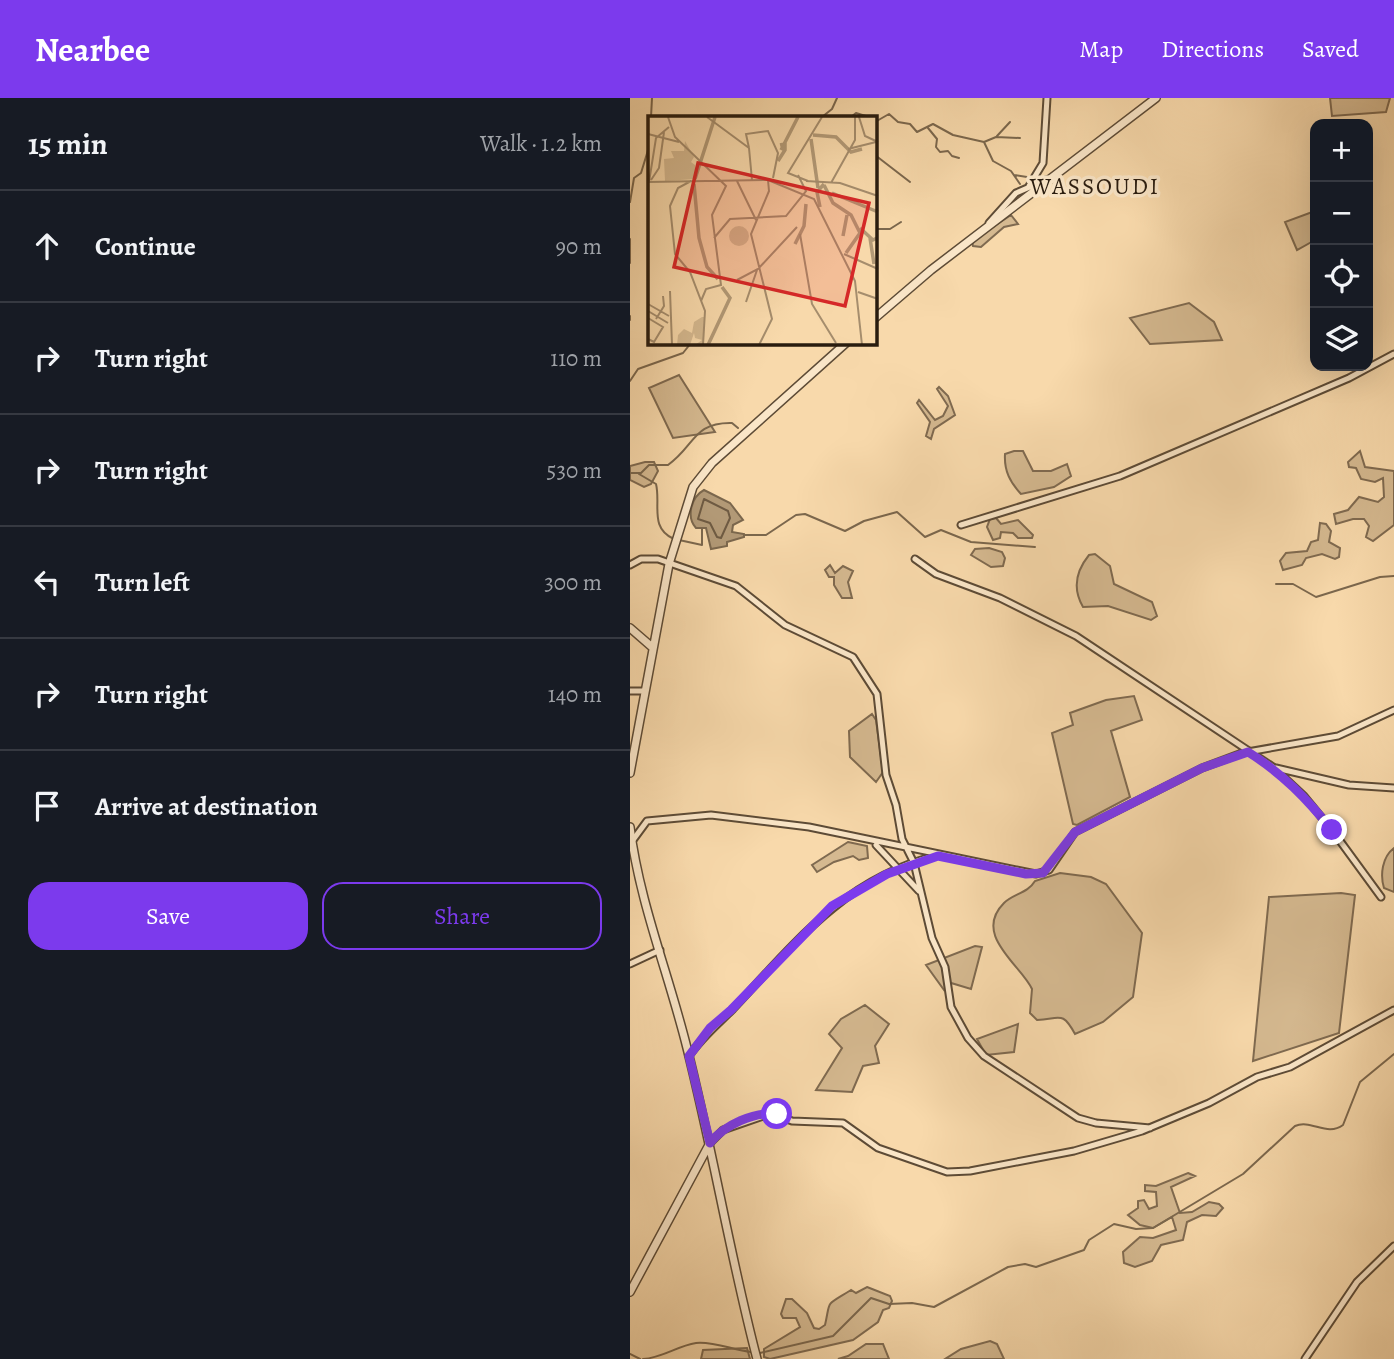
<!DOCTYPE html>
<meta charset="utf-8">
<style>
body{margin:0;font-family:Alegreya,serif;background:#20242c;color:#f1f3f6}
.controls{position:absolute;right:21px;top:21px;display:grid;overflow:hidden;border-radius:14px;box-shadow:0 7px 28px #0002}
.controls button{width:63px;height:63px;display:grid;place-items:center;padding:0;border:0;border-bottom:2px solid #363941;background:#171b24;color:#f1f3f6;font:35px sans-serif}
.stop{position:absolute;width:21px;height:21px;margin:-16px;border:5px solid #7c3aed;border-radius:50%;background:#fff}
.stop.end{background:#7c3aed;border-color:#fff;box-shadow:0 2px 7px #0008}
.list{margin:0;padding:0;list-style:none}
h2{display:flex;justify-content:space-between;align-items:center;height:91px;margin:0;padding:0 28px;font-size:30px}
h2 small{font-size:23px;font-weight:400;color:#9ea1a6}
.list li{display:grid;grid-template-columns:46px 1fr auto;gap:21px;align-items:center;box-sizing:border-box;height:112px;padding:0 28px;border-top:2px solid #363941}
.list b{display:block;font-size:26px;white-space:nowrap}
.list em{font-size:23px;font-style:normal;color:#9ea1a6}
.actions{display:flex;gap:14px;padding:21px 28px}
.actions a{flex:1;padding:16px 0;border:2px solid #7c3aed;border-radius:21px;text-align:center;font-size:24px;color:#7c3aed}
.actions .main{background:#7c3aed;color:#fff}
.icon{flex:none;width:38px;height:38px;fill:none;stroke:currentColor;stroke-width:2;stroke-linecap:round;stroke-linejoin:round}
.map{position:relative;flex:none;width:764px;height:1261px;overflow:hidden}
header{display:flex;align-items:center;gap:42px;box-sizing:border-box;height:98px;padding:0 35px;background:#7c3aed;color:#fff}
header strong{font-size:33px}
nav{display:flex;gap:38px;margin-inline-start:auto;font-size:24px}
main{display:flex}
aside{flex:1;background:#171b24}
.map>svg:first-child{display:block}
.green{fill:#d5b990;stroke:#7f6a50;stroke-width:2}
.water{fill:#b29976;stroke:#7b674d;stroke-width:2}
.lines{fill:none;stroke-linecap:round;stroke-linejoin:round}
.shore{stroke:#6e5a42;stroke-width:2}
.stream{stroke:#7b674d;stroke-width:2}
.minor-casing{stroke:#5d4b36;stroke-width:9}
.tertiary-casing{stroke:#5d4b36;stroke-width:10}
.minor{stroke:#fae6c8;stroke-width:5}
.tertiary{stroke:#fae6c8;stroke-width:7}
.route{stroke:#7c3aed;stroke-width:9}
.labels{text-anchor:middle;stroke-width:7;stroke-linejoin:round;paint-order:stroke}
.quarter-label{font-size:23px;letter-spacing:2px;fill:#291c0f;stroke:#fae6c8}
.inset-river{fill:none;stroke:#b29976;stroke-width:3.5}
.inset-road{fill:none;stroke:#a58d6d;stroke-width:2}
.view{fill:#d62828;fill-opacity:0.15;stroke:#d62828;stroke-width:3.5}
.inset-edge{fill:none;stroke:#291c0f;stroke-width:3.5}
</style>
<header>
<strong>Nearbee</strong>
<nav><a>Map</a><a>Directions</a><a>Saved</a></nav>
</header>
<main>
<aside>
<h2>15 min<small>Walk · 1.2 km</small></h2>
<ul class="list">
<li><svg class="icon" aria-label="ahead" viewBox="0 0 24 24"><path d="M12 20V5M6 11l6-6 6 6"/></svg><div><b>Continue</b></div><em>90 m</em></li>
<li><svg class="icon" aria-label="right" viewBox="0 0 24 24"><path d="M7 20v-9h11M14 6l5 5-5 5"/></svg><div><b>Turn right</b></div><em>110 m</em></li>
<li><svg class="icon" aria-label="right" viewBox="0 0 24 24"><path d="M7 20v-9h11M14 6l5 5-5 5"/></svg><div><b>Turn right</b></div><em>530 m</em></li>
<li><svg class="icon" aria-label="left" viewBox="0 0 24 24"><path d="M17 20v-9H6M10 6l-5 5 5 5"/></svg><div><b>Turn left</b></div><em>300 m</em></li>
<li><svg class="icon" aria-label="right" viewBox="0 0 24 24"><path d="M7 20v-9h11M14 6l5 5-5 5"/></svg><div><b>Turn right</b></div><em>140 m</em></li>
<li><svg class="icon" aria-label="arrive" viewBox="0 0 24 24"><path d="M6 21V4h12l-3 4 3 4H6"/></svg><div><b>Arrive at destination</b></div></li>
</ul>
<div class="actions"><a class="main">Save</a><a>Share</a></div>
</aside>
<div class="map">
<svg width="764" height="1261" viewBox="0 0 764 1261">
<rect width="100%" height="100%" fill="#f8d9ab"/>
<filter id="stains"><feTurbulence type="fractalNoise" baseFrequency=".00286" numOctaves="4"/><feColorMatrix values="0 0 0 0 .2 0 0 0 0 .09 0 0 0 0 .02 0 0 0 .5 -.17"/></filter>
<radialGradient id="worn" r=".72"><stop offset=".6" stop-color="#630" stop-opacity="0"/><stop offset="1" stop-color="#630" stop-opacity=".3"/></radialGradient>
<!-- green -->
<path class="green" d="M700,0H760L756,14L702,18Z
M685,113V142L667,152L655,124Z
M381,117L388,126L374,129L351,149L343,148L342,143Z
M559,205L584,224L592,242L520,246L500,220Z
M49,277L85,334L43,340L19,290Z
M309,289L318,298L325,317L304,331L301,341L296,338L300,324L287,305L289,302L305,322L313,318L318,308L307,291Z
M384,353H393L403,373H421L437,366L441,378L424,389L391,396C380,384 374,373 375,356Z
M730,353L735,369L764,373V427L743,443L736,439L739,428L734,421H723L706,426L704,416L718,412L729,399L748,404L754,399L753,380L745,384L731,381L726,370L719,369L718,364Z
M15,364H24L28,373L21,386L14,389L0,382V368Z
M366,420L371,426L388,422L403,437L402,440H388L383,435L371,434L370,440L363,442L357,429L360,421Z
M690,425L696,426L701,433L699,444L710,450L709,459L705,461L692,456L676,460L672,467L653,472L650,463L656,455L677,453L681,444L688,442Z
M359,450L372,454L375,460L373,468L361,469L341,457L345,451Z
M465,456L480,468L484,486L522,504L527,518L521,522L478,508L453,509C442,490 446,473 459,457Z
M200,467L205,475L213,468L223,473L218,484L222,500H212L204,487V479H199L195,472Z
M504,598L512,622L481,633L500,699L447,727L443,726L422,635L443,627L440,615L476,602Z
M242,616L246,622L253,674L246,684L220,659L219,633Z
M218,744L237,748L238,760L229,762L223,758L204,764L187,774L182,767Z
M764,750V794L754,790C750,777 752,759 764,750Z
M430,775L461,779L476,786L512,835L503,899L473,924L445,936C432,912 430,921 407,922L400,915L402,891C391,867 342,837 374,805C383,796 398,795 405,783Z
M711,795L725,797L709,935L623,963L639,799Z
M345,848L352,849L341,891L321,885L314,892L296,867Z
M235,907L259,926L245,948L249,965L233,968L222,994L186,992L212,950L199,936L211,921Z
M388,926L384,954L356,957L347,941Z
M558,1075L565,1078L541,1089L550,1115L562,1114L579,1104L589,1106L593,1110L586,1118L572,1117L557,1124L553,1142L531,1147L522,1163L505,1169L494,1165L493,1154L510,1139L523,1140L546,1132L542,1119L523,1130L510,1127L498,1117L508,1110V1103L514,1102L519,1111L527,1108L526,1094L515,1093V1087L526,1088Z
M237,1189L260,1198L262,1203L259,1210L253,1212L248,1224L223,1242L140,1261L134,1259V1251L170,1229L166,1220H153L151,1216L156,1201H162L177,1215L184,1230L189,1231L195,1227C201,1201 194,1209 221,1192L226,1195Z
M360,1243L367,1246L374,1261H315L331,1251Z
M236,1246H253L259,1261H208L218,1258Z
M117,1250L120,1261H71L73,1252Z"/>
<!-- water -->
<path class="water" d="M74,392L100,405L113,422L103,427L102,434L114,436V439L97,444V448L81,451L76,430H66C56,419 61,399 74,392Z"/>
<g class="lines">
<!-- shore -->
<path class="shore" d="M74,401L98,413L100,420L91,440L87,439L80,425L68,421Z"/>
<!-- stream -->
<path class="stream" d="M21,19L22,0
M192,19L202,11L207,0
M221,19L226,15L239,19
M245,24L259,16L268,24L280,26L287,34L303,26L323,37L354,44L363,63L381,73L390,86
M298,30L307,41L306,49L310,54L318,53L322,58L329,60
M367,38L380,24
M354,44L366,39L390,40
M245,57L280,84
M384,77L397,79
M0,104L4,80L11,75L19,49
M245,131H260L271,124
M0,141V165
M0,218V222
M0,283L8,271L53,255L61,245
M0,375H11L19,367H38C65,348 63,324 102,325L108,330
M9,376L26,386C31,406 19,430 44,441
M114,437H136L166,417L175,416L215,433L234,423L267,414L295,439L311,432L341,444L405,449
M49,442L72,447V431
M646,486H663L686,499L750,479L764,478
M130,1255L203,1238L241,1200L259,1206L282,1205L304,1209L378,1169L395,1166L406,1169L454,1152L459,1142L484,1126L506,1131L523,1130L613,1076L665,1028C681,1021 697,1039 713,1027L730,984L764,956
M0,1256L10,1261
M13,1261C32,1260 47,1248 66,1245C83,1243 103,1252 121,1254"/>
<defs>
<path id="minor" d="M399,88L413,65L417,0
M359,125L386,95L416,82
M331,427L490,378L719,280L764,256
M285,461L306,476L370,500L446,538L643,669L674,698L702,732L751,799
M0,467L11,461H28L106,488L155,527L223,559L247,596L256,677L266,707L272,741L284,765L302,840L315,869L321,909L338,940L354,958L448,1020L466,1025L520,1030
M0,593H14
M646,670L719,687L764,690
M3,742L17,723L81,717L179,729L406,776L419,772L445,734L572,670L612,655L708,638L764,612
M246,747L289,793
M0,866L30,852
M59,958C72,939 87,927 103,911C163,847 215,780 305,758
M80,1045L93,1032L142,1015L162,1023L213,1025L248,1050L317,1074L340,1073L444,1053L512,1033L579,1005L627,979L660,969L764,912
M675,1261L727,1184L764,1148"/>
<path id="tertiary" d="M245,220L301,172L526,0
M0,530L22,549
M0,675L39,466L63,389L82,365L216,245
M0,729C9,803 39,877 57,950C83,1053 100,1158 127,1261
M0,1194L80,1045"/>
</defs>
<!-- minor casing -->
<use href="#minor" class="minor-casing"/>
<!-- tertiary casing -->
<use href="#tertiary" class="tertiary-casing"/>
<!-- minor -->
<use href="#minor" class="minor"/>
<!-- tertiary -->
<use href="#tertiary" class="tertiary"/>
</g>
<g class="lines">
<!-- route -->
<path class="route" d="M147,1016C125,1013 94,1027 80,1045L59,958L80,930L101,912L202,808L257,776L308,758L396,776L413,775L445,734L572,670L618,654C652,675 677,701 702,732"/>
</g>
<g class="labels">
<!-- quarter labels -->
<g class="quarter-label">
<text x="465" y="96">WASSOUDI</text>
</g>
</g>
<!-- overview -->
<g transform="translate(18 18)">
<rect width="229" height="229" fill="#f8d9ab"/>
<path d="M37,25L46,41L43,46L47,49V63L17,65L16,43L26,42L23,35H36ZM81 120a10 10 0 1 1 20 0a10 10 0 1 1-20 0ZM54,201H56L55,229H47L54,224L47,222L46,217L42,229H29L30,219L36,213L44,217L46,206Z" fill="#d5b990"/>
<path class="inset-river" d="M165,19L188,21L203,36L214,33M163,23L170,72M133,34L150,1M130,45L137,34V28L132,29M47,63L67,1M46,68L51,122L59,151L70,163M176,69L185,87L203,99L212,117L198,137M184,77L230,96M172,91L169,76L176,68M212,112L225,124L229,122M195,120L199,99M222,122L226,148M147,128L156,110L158,88M60,229L82,182L74,171"/>
<path class="inset-road" d="M20,1L27,21L78,70L64,99L73,169L58,173L53,185M59,1L101,32L104,64M211,1L217,20L230,26M0,18L31,26M101,32L98,18L120,15L130,37L125,62M200,33L228,26M3,64L11,52L16,16M43,65L30,72L22,90L27,138L42,156L57,195L55,229M89,65L108,104M158,65L192,67L230,80M160,65L140,57L174,1M0,66L120,64L166,83L207,165L214,229M1,66L8,22L21,11M183,67L207,24V1M152,118L164,188L188,227M66,122L82,103L138,100L158,75L150,59M196,138L230,153M89,164L110,153L149,111M22,175L24,229M210,176L230,183M98,186L109,154M0,188L21,200M0,195L20,207M0,202L15,211L6,226L0,223M8,203L16,190L15,180M111,229L124,203L103,118L121,75L120,64"/>
<path class="view" d="M50,47L221,87L197,190L26,151Z"/>
<rect width="229" height="229" class="inset-edge"/>
</g>
<rect width="100%" height="100%" filter="url(#stains)"/>
<rect width="100%" height="100%" fill="url(#worn)"/>
</svg>
<div class="controls">
<button>+</button>
<button>−</button>
<button><svg class="icon" aria-label="locate" viewBox="0 0 24 24"><circle cx="12" cy="12" r="6"/><path d="M12 2v4M12 18v4M2 12h4M18 12h4"/></svg></button>
<button><svg class="icon" aria-label="layers" viewBox="0 0 24 24"><path d="M12 4l9 5-9 5-9-5zM3 14l9 5 9-5"/></svg></button>
</div>
<div class="stop" style="left:147px;top:1016px"></div>
<div class="stop end" style="left:702px;top:732px"></div>
</div>
</main>
